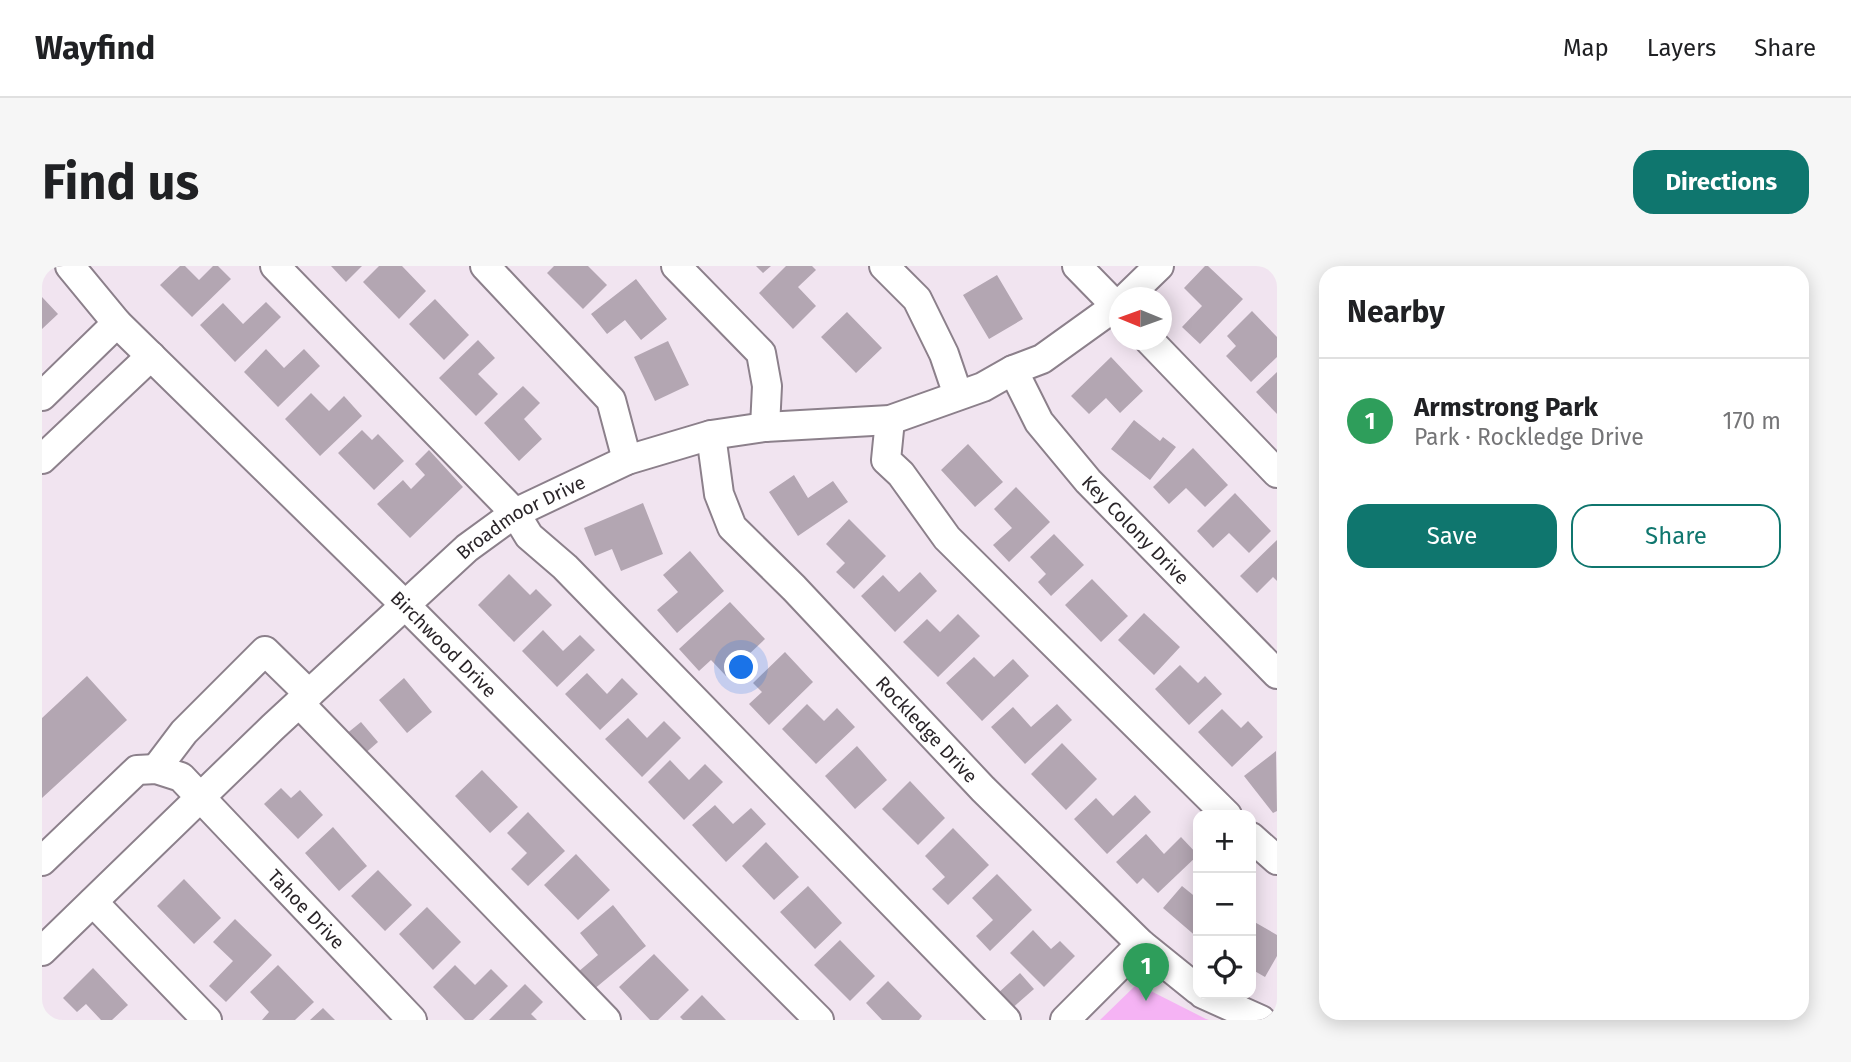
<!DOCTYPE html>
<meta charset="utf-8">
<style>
body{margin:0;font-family:"Fira Sans",sans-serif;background:#f6f6f6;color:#202124}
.controls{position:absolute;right:21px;bottom:21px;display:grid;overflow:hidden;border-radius:14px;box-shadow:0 4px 18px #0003}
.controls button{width:63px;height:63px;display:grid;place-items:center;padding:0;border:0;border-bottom:2px solid #e0e0e0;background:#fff;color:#202124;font:35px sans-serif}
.compass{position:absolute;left:1067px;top:21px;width:63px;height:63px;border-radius:50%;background:#fff;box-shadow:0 4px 18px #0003;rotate:271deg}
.you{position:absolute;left:700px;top:402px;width:24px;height:24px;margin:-18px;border:5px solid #fff;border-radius:50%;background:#1a73e8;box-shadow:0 0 0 10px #1a73e833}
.badge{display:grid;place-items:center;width:46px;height:46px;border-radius:50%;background:#0f766e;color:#fff;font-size:23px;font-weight:700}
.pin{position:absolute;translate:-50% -58px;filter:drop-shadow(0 2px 4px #0008)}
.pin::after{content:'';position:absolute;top:37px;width:24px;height:21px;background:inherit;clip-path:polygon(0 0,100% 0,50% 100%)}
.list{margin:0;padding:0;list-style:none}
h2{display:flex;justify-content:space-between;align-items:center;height:91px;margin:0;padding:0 28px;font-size:30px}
h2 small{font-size:23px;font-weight:400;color:#757577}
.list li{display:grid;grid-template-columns:46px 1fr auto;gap:21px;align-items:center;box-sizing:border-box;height:126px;padding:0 28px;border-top:2px solid #e0e0e0}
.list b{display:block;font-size:26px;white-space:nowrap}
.list p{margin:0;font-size:23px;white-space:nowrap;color:#757577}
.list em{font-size:23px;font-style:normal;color:#757577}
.actions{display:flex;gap:14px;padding:21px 28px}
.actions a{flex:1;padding:16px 0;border:2px solid #0f766e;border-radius:21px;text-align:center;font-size:24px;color:#0f766e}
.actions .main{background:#0f766e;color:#fff}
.icon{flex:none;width:38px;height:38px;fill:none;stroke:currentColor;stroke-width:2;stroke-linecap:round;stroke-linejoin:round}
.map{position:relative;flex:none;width:1235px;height:754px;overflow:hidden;border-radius:21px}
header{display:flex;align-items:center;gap:42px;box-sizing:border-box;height:98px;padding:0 35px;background:#fff;border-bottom:2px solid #e0e0e0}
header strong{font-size:33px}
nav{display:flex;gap:38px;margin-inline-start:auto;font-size:24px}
.intro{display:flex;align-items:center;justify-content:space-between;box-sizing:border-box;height:168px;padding:0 42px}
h1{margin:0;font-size:49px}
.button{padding:18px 32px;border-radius:21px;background:#0f766e;color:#fff;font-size:24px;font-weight:700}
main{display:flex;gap:42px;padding:0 42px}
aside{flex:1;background:#fff;border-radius:21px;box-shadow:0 4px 18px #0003}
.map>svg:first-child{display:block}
.green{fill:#f5b3f4}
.building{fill:#b3a6b2}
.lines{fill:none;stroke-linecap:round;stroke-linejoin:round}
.minor-casing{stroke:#8c808b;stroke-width:32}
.minor{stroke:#fff;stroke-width:28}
.labels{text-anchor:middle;stroke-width:7;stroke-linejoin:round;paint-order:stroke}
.street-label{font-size:19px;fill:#2a2529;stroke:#fff}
</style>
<header>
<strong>Wayfind</strong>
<nav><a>Map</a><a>Layers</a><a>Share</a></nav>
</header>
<div class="intro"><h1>Find us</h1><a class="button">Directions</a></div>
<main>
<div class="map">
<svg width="1235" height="754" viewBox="0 0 1235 754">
<rect width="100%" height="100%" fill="#f1e4f0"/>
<!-- green -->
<path class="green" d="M1095,718L1164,753L1167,754H1058Z"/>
<!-- building -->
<path class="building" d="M138,0H143L157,14L171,0H176L189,13L150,51L118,19Z
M289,0H320L304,16Z
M337,0H360L384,25L357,53L321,16Z
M512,0H546L565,19L541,43L505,7Z
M714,0H729L721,7Z
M744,0H770L774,4L756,21L774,40L751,63L717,27Z
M1163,0H1166L1201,33L1158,78L1140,61L1160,40L1142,22Z
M955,9L981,53L947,73L921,29Z
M594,13L625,53L599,74L583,54L565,68L549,48Z
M0,31L16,48L0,63Z
M393,33L427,69L402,94L367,58Z
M224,36L239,51L193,96L158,59L181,37L201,58Z
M1210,45L1235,71V91L1209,116L1184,90L1194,80L1185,70Z
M805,46L840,82L814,107L779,71Z
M436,74L453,92L436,108L456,128L434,150L397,112Z
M626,75L647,119L613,135L592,91Z
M224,83L242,102L262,83L278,100L236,141L202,106Z
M1069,91L1101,125L1078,147L1064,132L1047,148L1029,130Z
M1235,106V148L1214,126Z
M481,120L498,137L482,153L500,173L477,195L442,157Z
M269,127L287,145L302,130L320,150L278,190L243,153Z
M1092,154L1118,175L1121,171L1134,181L1108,214L1069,183Z
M320,164L330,174L336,168L362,195L332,224L296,187Z
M926,178L961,216L933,241L899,204Z
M1151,182L1186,219L1163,241L1144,222L1127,238L1111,221Z
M387,184L421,221L368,272L335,238L361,214L369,223L383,209L373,198Z
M752,209L766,232L791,215L806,236L756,270L727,226Z
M974,221L1008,256L967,296L951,279L970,262L952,243Z
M1193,227L1229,265L1207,287L1187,267L1171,282L1155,265Z
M601,237L621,288L579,305L570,283L553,290L542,262Z
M807,253L844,290L812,323L794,306L803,297L784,278Z
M1012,268L1042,299L1009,330L996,316L1004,308L988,291Z
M1235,274V315L1231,311L1215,327L1198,310Z
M648,285L682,325L635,367L615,344L636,326L621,309Z
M878,306L895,325L853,366L819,330L841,309L857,326Z
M467,308L488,329L494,323L510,339L472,376L436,339Z
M1050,313L1086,350L1059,376L1023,339Z
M688,336L723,373L684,410L669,394L657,405L637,383Z
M1102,347L1138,381L1112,409L1076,374Z
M916,348L938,370L896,411L861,376L885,353L898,366Z
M501,364L521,385L538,369L553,384L515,421L480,385Z
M743,386L771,416L727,459L707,438L720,426L711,417Z
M932,391L952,411L971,393L987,410L940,455L904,417Z
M1138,399L1156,417L1163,410L1180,428L1147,459L1113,423Z
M545,407L565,428L580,412L596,428L558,464L523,428Z
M45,410L85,454L0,532V452Z
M362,412L390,446L365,467L337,434Z
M765,438L782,455L795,442L813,461L774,498L740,463Z
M1015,438L1030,454L983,498L949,461L971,441L989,461Z
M1180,443L1199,462L1206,455L1221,471L1190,501L1156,466Z
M586,452L605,472L622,455L639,472L600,511L563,473Z
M319,456L336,476L320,490L303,469Z
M1020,477L1055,513L1024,544L989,508Z
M815,480L845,514L813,543L783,510Z
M1234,485L1235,545L1231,547L1202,510Z
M628,494L647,514L663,498L681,516L642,554L606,516Z
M440,504L476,541L448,567L413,530Z
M868,515L903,552L876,579L840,543Z
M239,522L249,532L258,524L281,549L256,573L222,538Z
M1093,529L1109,546L1065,588L1032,553L1054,532L1071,550Z
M673,539L691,558L709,542L724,558L684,596L650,559Z
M486,546L523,585L486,620L469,603L485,587L465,567Z
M291,561L325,600L297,625L263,587Z
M911,562L947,599L906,639L890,623L903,611L883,590Z
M1104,568L1122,588L1139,571L1156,589L1116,627L1101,612L1095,618L1074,596Z
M724,576L757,611L732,634L700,600Z
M534,588L568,624L536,654L502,619Z
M336,604L370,639L343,665L309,630Z
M955,608L990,644L948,685L934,670L951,654L930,632Z
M142,613L179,652L152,678L115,640Z
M766,620L800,657L773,683L738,646Z
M1140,620L1156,633V672L1121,642Z
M571,639L604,680L551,724L536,706L556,689L538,667Z
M385,641L419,676L391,704L357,668Z
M193,653L230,689L184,736L167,720L191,695L171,676Z
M1209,654L1235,669V690L1223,711L1209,703Z
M991,664L1009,683L1018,675L1033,690L1002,721L968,687Z
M798,674L833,710L808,735L772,699Z
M612,688L647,724L616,754H608L577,721Z
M236,699L272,736L253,754H220L227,746L208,726Z
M413,699L433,719L449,703L466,720L431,754H423L391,721Z
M51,702L86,739L70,754H59L44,738L35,746L21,732Z
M978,707L992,723L967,745L954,729Z
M846,715L880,750L877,754H840L824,737Z
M483,718L501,736L489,748L495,754H447Z
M660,729L684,754H641L638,751Z
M281,742L293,754H268Z"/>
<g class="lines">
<defs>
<g id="minor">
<path id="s1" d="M28,0L75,57L364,340L777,754"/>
<path d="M233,0L473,247L487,270L523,301L964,754"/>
<path d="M443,0L569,134L585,194"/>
<path d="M634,0L719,87L725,120L723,161"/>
<path d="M842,0L875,33L902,88L916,129"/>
<path d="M1035,0L1078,44"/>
<path d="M1084,32L1117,0"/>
<path d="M1107,74L1235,207"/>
<path id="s2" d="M971,104L997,156L1046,215L1235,408"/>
<path d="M0,130L75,57"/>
<path d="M848,154L844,194L859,208L905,272L1185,549"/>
<path id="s3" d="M669,169L677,228L690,261L752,322L941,523L1099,678L1156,724"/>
<path d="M0,193L109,90"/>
<path d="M257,437L564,754"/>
<path d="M114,503L142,466L223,385L267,428"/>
<path d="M1209,571L1235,594"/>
<path id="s4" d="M0,595L95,504L114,503L139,511L370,754"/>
<path d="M51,636L165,754"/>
<path id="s5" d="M0,685L231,461L425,282L473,247L585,194L669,169L723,161L848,154L941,121L971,104L1000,93L1078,37"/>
<path d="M1161,728L1219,754"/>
<path d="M1023,754L1099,678"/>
</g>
</defs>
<!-- minor casing -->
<use href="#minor" class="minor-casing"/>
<!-- minor -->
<use href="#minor" class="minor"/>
</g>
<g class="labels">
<!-- street labels -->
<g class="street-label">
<text dy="7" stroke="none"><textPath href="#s5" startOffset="648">Broadmoor Drive</textPath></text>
<text dy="7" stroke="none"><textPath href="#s2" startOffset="203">Key Colony Drive</textPath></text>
<text dy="7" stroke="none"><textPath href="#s1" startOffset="532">Birchwood Drive</textPath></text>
<text dy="7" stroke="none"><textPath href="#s3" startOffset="376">Rockledge Drive</textPath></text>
<text dy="7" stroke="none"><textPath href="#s4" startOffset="359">Tahoe Drive</textPath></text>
</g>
</g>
</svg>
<div class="controls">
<button>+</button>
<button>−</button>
<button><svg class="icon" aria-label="locate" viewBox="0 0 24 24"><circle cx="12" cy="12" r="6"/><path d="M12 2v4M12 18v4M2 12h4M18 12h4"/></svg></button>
</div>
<svg class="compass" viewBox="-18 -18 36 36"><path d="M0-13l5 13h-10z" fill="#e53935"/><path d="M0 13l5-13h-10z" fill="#757577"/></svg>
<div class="you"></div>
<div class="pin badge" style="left:1104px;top:735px;background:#2e9e5b">1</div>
</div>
<aside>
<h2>Nearby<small></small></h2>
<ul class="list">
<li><span class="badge" style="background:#2e9e5b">1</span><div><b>Armstrong Park</b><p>Park · Rockledge Drive</p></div><em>170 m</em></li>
</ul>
<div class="actions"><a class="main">Save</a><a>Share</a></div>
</aside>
</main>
